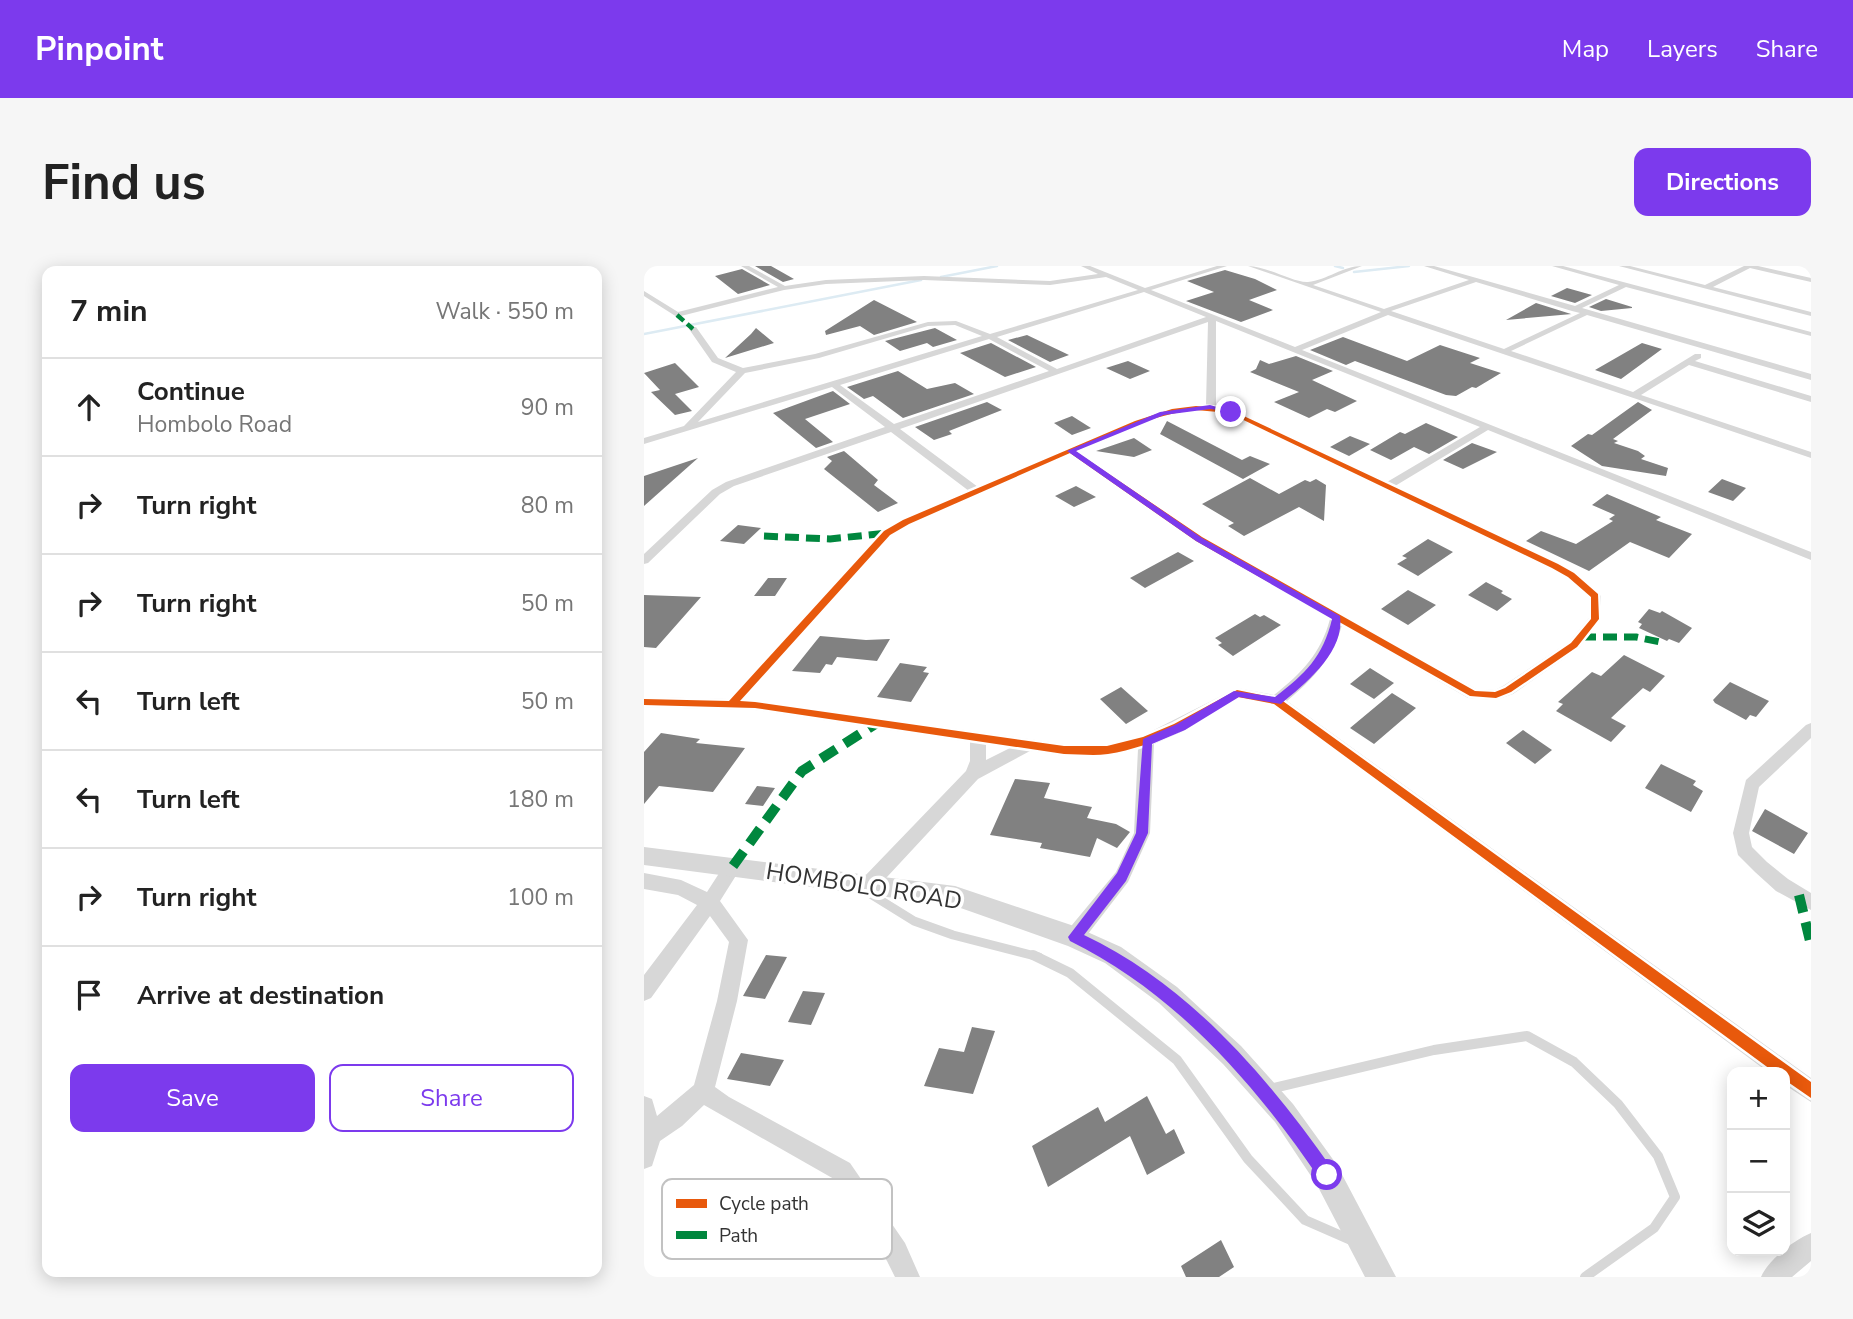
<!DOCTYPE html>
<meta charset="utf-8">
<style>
body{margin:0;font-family:"Nunito Sans",sans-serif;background:#f6f6f6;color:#222}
.controls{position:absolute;right:21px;bottom:21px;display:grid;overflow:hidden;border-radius:14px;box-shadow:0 4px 18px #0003}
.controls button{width:63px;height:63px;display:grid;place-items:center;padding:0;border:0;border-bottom:2px solid #e0e0e0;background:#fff;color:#222;font:35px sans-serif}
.stop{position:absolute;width:21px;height:21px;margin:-16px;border:5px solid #7c3aed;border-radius:50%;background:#fff}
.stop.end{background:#7c3aed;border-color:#fff;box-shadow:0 2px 7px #0008}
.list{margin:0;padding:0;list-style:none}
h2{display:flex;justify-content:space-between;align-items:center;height:91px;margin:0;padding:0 28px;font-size:30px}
h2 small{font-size:23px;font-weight:400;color:#767676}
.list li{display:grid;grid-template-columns:46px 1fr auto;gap:21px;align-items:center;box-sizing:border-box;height:98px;padding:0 28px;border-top:2px solid #e0e0e0}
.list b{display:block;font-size:26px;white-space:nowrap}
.list p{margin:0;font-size:23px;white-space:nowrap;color:#767676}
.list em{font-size:23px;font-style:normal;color:#767676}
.actions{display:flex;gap:14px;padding:21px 28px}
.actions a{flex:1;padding:16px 0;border:2px solid #7c3aed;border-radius:14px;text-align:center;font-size:24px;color:#7c3aed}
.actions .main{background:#7c3aed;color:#fff}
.icon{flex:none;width:38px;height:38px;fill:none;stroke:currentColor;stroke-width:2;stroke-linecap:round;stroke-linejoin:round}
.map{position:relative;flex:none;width:1167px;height:1011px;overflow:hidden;border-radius:14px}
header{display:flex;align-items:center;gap:42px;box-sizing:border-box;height:98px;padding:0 35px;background:#7c3aed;color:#fff}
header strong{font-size:33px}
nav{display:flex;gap:38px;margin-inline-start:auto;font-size:24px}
.intro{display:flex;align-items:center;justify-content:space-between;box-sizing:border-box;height:168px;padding:0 42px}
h1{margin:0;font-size:49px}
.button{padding:18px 32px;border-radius:14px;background:#7c3aed;color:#fff;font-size:24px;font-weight:700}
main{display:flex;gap:42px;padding:0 42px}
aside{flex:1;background:#fff;border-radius:14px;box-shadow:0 4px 18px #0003}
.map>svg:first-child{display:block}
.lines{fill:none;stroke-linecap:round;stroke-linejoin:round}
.stream{stroke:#ddebf3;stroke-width:2.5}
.building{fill:#818181}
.service-far1{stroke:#d7d7d7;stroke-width:9}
.service{stroke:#d7d7d7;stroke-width:10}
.minor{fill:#d7d7d7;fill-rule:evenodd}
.tertiary{fill:#d7d7d7;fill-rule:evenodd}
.quiet-far2{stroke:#00873e;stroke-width:4.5;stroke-dasharray:9 4.5;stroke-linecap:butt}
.quiet-far1{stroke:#00873e;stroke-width:7;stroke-dasharray:14 7;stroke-linecap:butt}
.quiet{stroke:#00873e;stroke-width:10;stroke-dasharray:18 10;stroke-linecap:butt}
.cycleway-casing{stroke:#fff;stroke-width:5}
.cycleway{fill:#e8590c;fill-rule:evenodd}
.route{fill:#7c3aed}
.labels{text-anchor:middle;stroke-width:7;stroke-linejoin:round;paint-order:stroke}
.near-street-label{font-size:24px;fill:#333;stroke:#fff}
.key{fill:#fff;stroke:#c2c2c2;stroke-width:2}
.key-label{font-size:19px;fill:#333}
</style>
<header>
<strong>Pinpoint</strong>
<nav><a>Map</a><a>Layers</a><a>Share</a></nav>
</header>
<div class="intro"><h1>Find us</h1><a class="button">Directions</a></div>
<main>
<aside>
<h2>7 min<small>Walk · 550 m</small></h2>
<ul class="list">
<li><svg class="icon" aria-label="ahead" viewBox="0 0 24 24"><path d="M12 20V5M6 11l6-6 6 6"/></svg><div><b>Continue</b><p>Hombolo Road</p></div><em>90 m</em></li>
<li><svg class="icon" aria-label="right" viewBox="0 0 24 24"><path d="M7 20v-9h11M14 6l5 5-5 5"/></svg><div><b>Turn right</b></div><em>80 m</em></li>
<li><svg class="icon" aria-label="right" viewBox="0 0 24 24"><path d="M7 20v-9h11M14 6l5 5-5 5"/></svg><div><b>Turn right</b></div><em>50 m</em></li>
<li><svg class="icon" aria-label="left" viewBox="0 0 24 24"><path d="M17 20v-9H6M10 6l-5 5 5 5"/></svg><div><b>Turn left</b></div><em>50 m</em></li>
<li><svg class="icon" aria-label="left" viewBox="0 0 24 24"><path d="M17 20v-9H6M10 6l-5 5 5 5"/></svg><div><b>Turn left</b></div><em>180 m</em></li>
<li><svg class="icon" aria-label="right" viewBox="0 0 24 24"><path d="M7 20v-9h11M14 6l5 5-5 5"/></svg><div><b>Turn right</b></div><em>100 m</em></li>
<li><svg class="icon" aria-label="arrive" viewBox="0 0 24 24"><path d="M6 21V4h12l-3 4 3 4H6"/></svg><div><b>Arrive at destination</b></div></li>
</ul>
<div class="actions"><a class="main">Save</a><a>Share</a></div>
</aside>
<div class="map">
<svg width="1167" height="1011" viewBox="0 0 1167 1011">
<rect width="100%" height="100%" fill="#fff"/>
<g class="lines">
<!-- stream -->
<path class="stream" d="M691,0L699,2
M710,6L765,0
M297,11L353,0
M0,68L277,14"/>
</g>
<!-- building -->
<path class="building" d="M111,0H127L150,13L139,16Z
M98,3L126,19L94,28L71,10Z
M581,4L611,13L633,24L605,34L629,44L597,56L542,35L570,26L543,15Z
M923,22L948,29L931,37L907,30Z
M962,33L988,41V42L957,45L945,41Z
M230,34L273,56L230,69L216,60L182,69L181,65Z
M892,37L927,48H928L862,54Z
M112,62L130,77L81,92L107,68Z
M291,62L313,74L289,81L283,77L256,85L241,75Z
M383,69L425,89L406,96L364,74Z
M699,71L763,95L796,79L836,92L826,97L857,107L832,122L828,121L812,130L802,129L711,95L702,99L666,84Z
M347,77L392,101L361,111L316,87Z
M998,77L1018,83L977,113L951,104Z
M652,90L689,105L668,114L713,135L691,146L683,143L665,152L630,136L655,126L606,106L612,103L616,94L625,98Z
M484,95L506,105L486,113L462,102Z
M31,97L55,121L31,128L48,145L31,149L7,126L16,124L0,107Z
M254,105L283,123L311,117L330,128L259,152L229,130L220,133L203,121Z
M189,125L206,138L161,153L189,176L172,182L129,147Z
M343,136L358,144L305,165L308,168L290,174L271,161Z
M994,136L1008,144L969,173L974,175L970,177L994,185L1001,190L997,193L1024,202L1022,210L958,200L927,180L944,168L948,169Z
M428,150L447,162L428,169L410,157Z
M523,155L598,194L606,190L626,198L599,213L516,168Z
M782,157L814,171L785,188L770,181L747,194L726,184L756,166L761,168Z
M706,170L726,178L705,190L686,181Z
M490,172L508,184L490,191L452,185Z
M828,177L853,186L819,203L799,194Z
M200,185L234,214L230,219L254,237L234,246L180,203L188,195L183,191Z
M54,192L0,240V210Z
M606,212L635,228L661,214L666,216L672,213L682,219L680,255L655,241L600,270L584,260L590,257L558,238Z
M1078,213L1102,222L1089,235L1064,226Z
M432,220L452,231L430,241L411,230Z
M963,228L1017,251L1012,254L1048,268L1025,292L986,276L945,305L882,275L897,265L932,278L969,255L965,253L971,249L948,239Z
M94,259L117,262L100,278L76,275Z
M784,273L809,286L774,310L753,298L763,292L758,290Z
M534,286L550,295L501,322L486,312Z
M124,312H143L131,330H110Z
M842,316L859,325L857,327L868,333L853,345L824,329Z
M764,324L792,339L764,359L737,343Z
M0,329L57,331L12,382L0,381Z
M1005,343L1016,347L1018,345L1048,362L1035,377L1025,373L1023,375L995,362L998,358L994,356Z
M611,348L616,351L620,349L637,359L589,390L574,379L578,377L571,372Z
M176,370L222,374L246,373L233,395L193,391L188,399L182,398L176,407L148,405Z
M980,389L1021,410L1006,426L999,422L967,452L982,460L967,476L912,445L919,438L914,436L948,406L957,410Z
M256,397L283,401L279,406L285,407L267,436L233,431Z
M726,402L750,417L730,433L706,418Z
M1086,416L1125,435L1112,451L1106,449L1102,454L1071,437L1069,434Z
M477,421L504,445L482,458L456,433Z
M748,427L772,442L730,478L706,462Z
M879,464L908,484L891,498L862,477Z
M17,467L56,473L52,477L101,482L69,526L15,520L0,538V486Z
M1017,498L1052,515L1049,519L1059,525L1047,546L1001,522Z
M371,513L406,517L400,532L448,541L443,552L472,558L486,566L473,582L453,572L446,591L396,582L398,577L346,569Z
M113,520L131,522L119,540L101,538Z
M1121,543L1164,567L1150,588L1108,565Z
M122,689L143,691L121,733L99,730Z
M159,725L181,727L167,759L144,756Z
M328,761L351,765L329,828L280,820L295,782L320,786Z
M97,787L140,794L126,820L83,813Z
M503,830L522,868L530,863L541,887L503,909L486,870L404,921L388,880L454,841L461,856Z
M577,974L590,1001L575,1011H542L537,1000Z"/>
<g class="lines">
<!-- service-far1 -->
<path class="service-far1" d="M220,624L270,655L309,669L395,691"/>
<!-- service -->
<path class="service" d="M389,689L426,707L533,794L604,893L661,954L709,975
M626,823L790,784L883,770L930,796L974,838L1014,890L1031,931L1010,962L941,1011"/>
<!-- minor -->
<path class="minor" d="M97,0H105L141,20L182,14L280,10L406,15L454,8L437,0H446L501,22L573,0H583L507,24L651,81L737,46L604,0C623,0 649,17 664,16C683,14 699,0 718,0L669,19L740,43L825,14L780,0H790L931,40L975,19L908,0H919L1167,66V70L982,21L938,42L1167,108V114L943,49L867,85L989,126L1051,88H1057V92L1051,95L1167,130V136L1045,99L997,129L1167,186V192L744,49L658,84L1167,286V294L844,164L751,220L915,297L931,306L957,330V353L935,382L869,428L852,434L824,432L698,359C689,392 668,414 643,435L1167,812V836L1141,819V806H1124L629,439L595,432L539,465L510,478L506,567L484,616L437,677L430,680L423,677L421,671L423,665L472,606L490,567L494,483L451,490H420L386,485L334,513L230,625L224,627L218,625L215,619L218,613L322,505L326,495V476L111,444L0,441V431L84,433L239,265L325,225L247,166L90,220L76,228L4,297L0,298V288L68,224L82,216L241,161L188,121L0,178V172L40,160L92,106L68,96L45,63L52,61L74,92L99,102L171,88L284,56L312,55L346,68L494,24L462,11L406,19L280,14L182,18L140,24L33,51L0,30V25L34,46L134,21ZM832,16L928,45L936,47L860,83L747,45ZM500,26L562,51L413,103L353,71ZM572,55L836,161L743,216L590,144L572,140ZM564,56L562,139L540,140L501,150L334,221L256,163ZM311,59L338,70L54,156L101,107L175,92L284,60ZM345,73L405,105L250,158L196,119ZM552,145L584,148L907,303L923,312L945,331V352L925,376L859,420L851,424L832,423L559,271L434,185L508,154ZM426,189L551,275L686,353C677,387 658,407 630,429L593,422L498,470L463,478H420L100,433L247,269L266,258ZM342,478L366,482L342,494Z
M975,0H986L1061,19L1100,0H1114L1167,12V16L1106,2L1069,21L1167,46V50Z
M1167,457V472L1115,521L1105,567L1108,581L1123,596L1144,613L1167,627V644L1132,625L1111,606L1094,589L1089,567L1102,514L1162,459Z
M89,592L95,595L98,600L76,635L104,674L93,735L71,821L85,831L206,897L261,977L276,1011H251L243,995L190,913L60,839L38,860L16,875L8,900L0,903V830L8,833L13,850L50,819L73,735L85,676L66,650L7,732L0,735V709L53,639L34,629L0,623V607L37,614L63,626L83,595Z
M1167,967V995L1148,1011H1117C1124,994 1150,974 1167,967Z"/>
<!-- tertiary -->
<path class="tertiary" d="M0,581L311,620L430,660L477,681L533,721L597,780L649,838L693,899L752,1011H721L673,919L631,856L579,798L515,737L461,697L424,680L311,640L0,599Z"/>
<!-- quiet-far2 -->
<path class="quiet-far2" d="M33,49L49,63"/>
<!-- quiet-far1 -->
<path class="quiet-far1" d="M120,270L186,273L243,267
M938,371H992L1016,376"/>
<!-- quiet -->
<path class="quiet" d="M89,600L158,505L233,457
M1155,629L1167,679"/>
<defs>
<path id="cycleway" d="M552,140L575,142L589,145L914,298L930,307L954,328L955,353L933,381L867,426L852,432L826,430L552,275L426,187L265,258L246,269L96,435L111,436L420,480H463L499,471L530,458L593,424L636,433L1167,816V832L1141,814V806H1130L630,438L594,431C553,454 512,481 464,488C449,490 435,488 420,488L111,442L0,439V433L85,435L240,265L259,254L491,155L528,143ZM552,144L585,147L908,302L924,311L947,331V353L927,377L861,422L851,426L831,425L558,271L431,185C470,168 509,148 552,144Z"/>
</defs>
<!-- cycleway casing -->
<use href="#cycleway" class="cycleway-casing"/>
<!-- cycleway -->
<use href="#cycleway" class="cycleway"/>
</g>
<!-- route -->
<path class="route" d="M566,139L590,146L566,143L520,149L432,185L558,272L696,350C701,386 662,417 637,438L595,431L541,464L508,478L504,567L482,615L440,669C545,719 623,810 689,904L691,909L683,918L677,915C611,818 533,728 426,675L424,671L473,607L492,567L499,473L533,458L590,425L631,431C661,408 679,391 688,353L552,275L423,185L516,146Z"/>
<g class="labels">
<!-- near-street labels -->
<g class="near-street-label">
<text transform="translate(220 620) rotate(9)" y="8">HOMBOLO ROAD</text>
</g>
</g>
<!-- legend -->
<rect x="18" y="913" width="230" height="80" rx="10" class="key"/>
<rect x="32" y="933" width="31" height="9" fill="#e8590c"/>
<rect x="32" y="965" width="31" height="8" fill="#00873e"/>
<g class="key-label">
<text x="75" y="944">Cycle path</text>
<text x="75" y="976">Path</text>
</g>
</svg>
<div class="controls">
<button>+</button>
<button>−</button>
<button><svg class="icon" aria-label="layers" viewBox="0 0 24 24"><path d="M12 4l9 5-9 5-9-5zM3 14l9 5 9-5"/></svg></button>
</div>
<div class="stop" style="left:683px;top:909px"></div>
<div class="stop end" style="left:587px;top:146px"></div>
</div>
</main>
